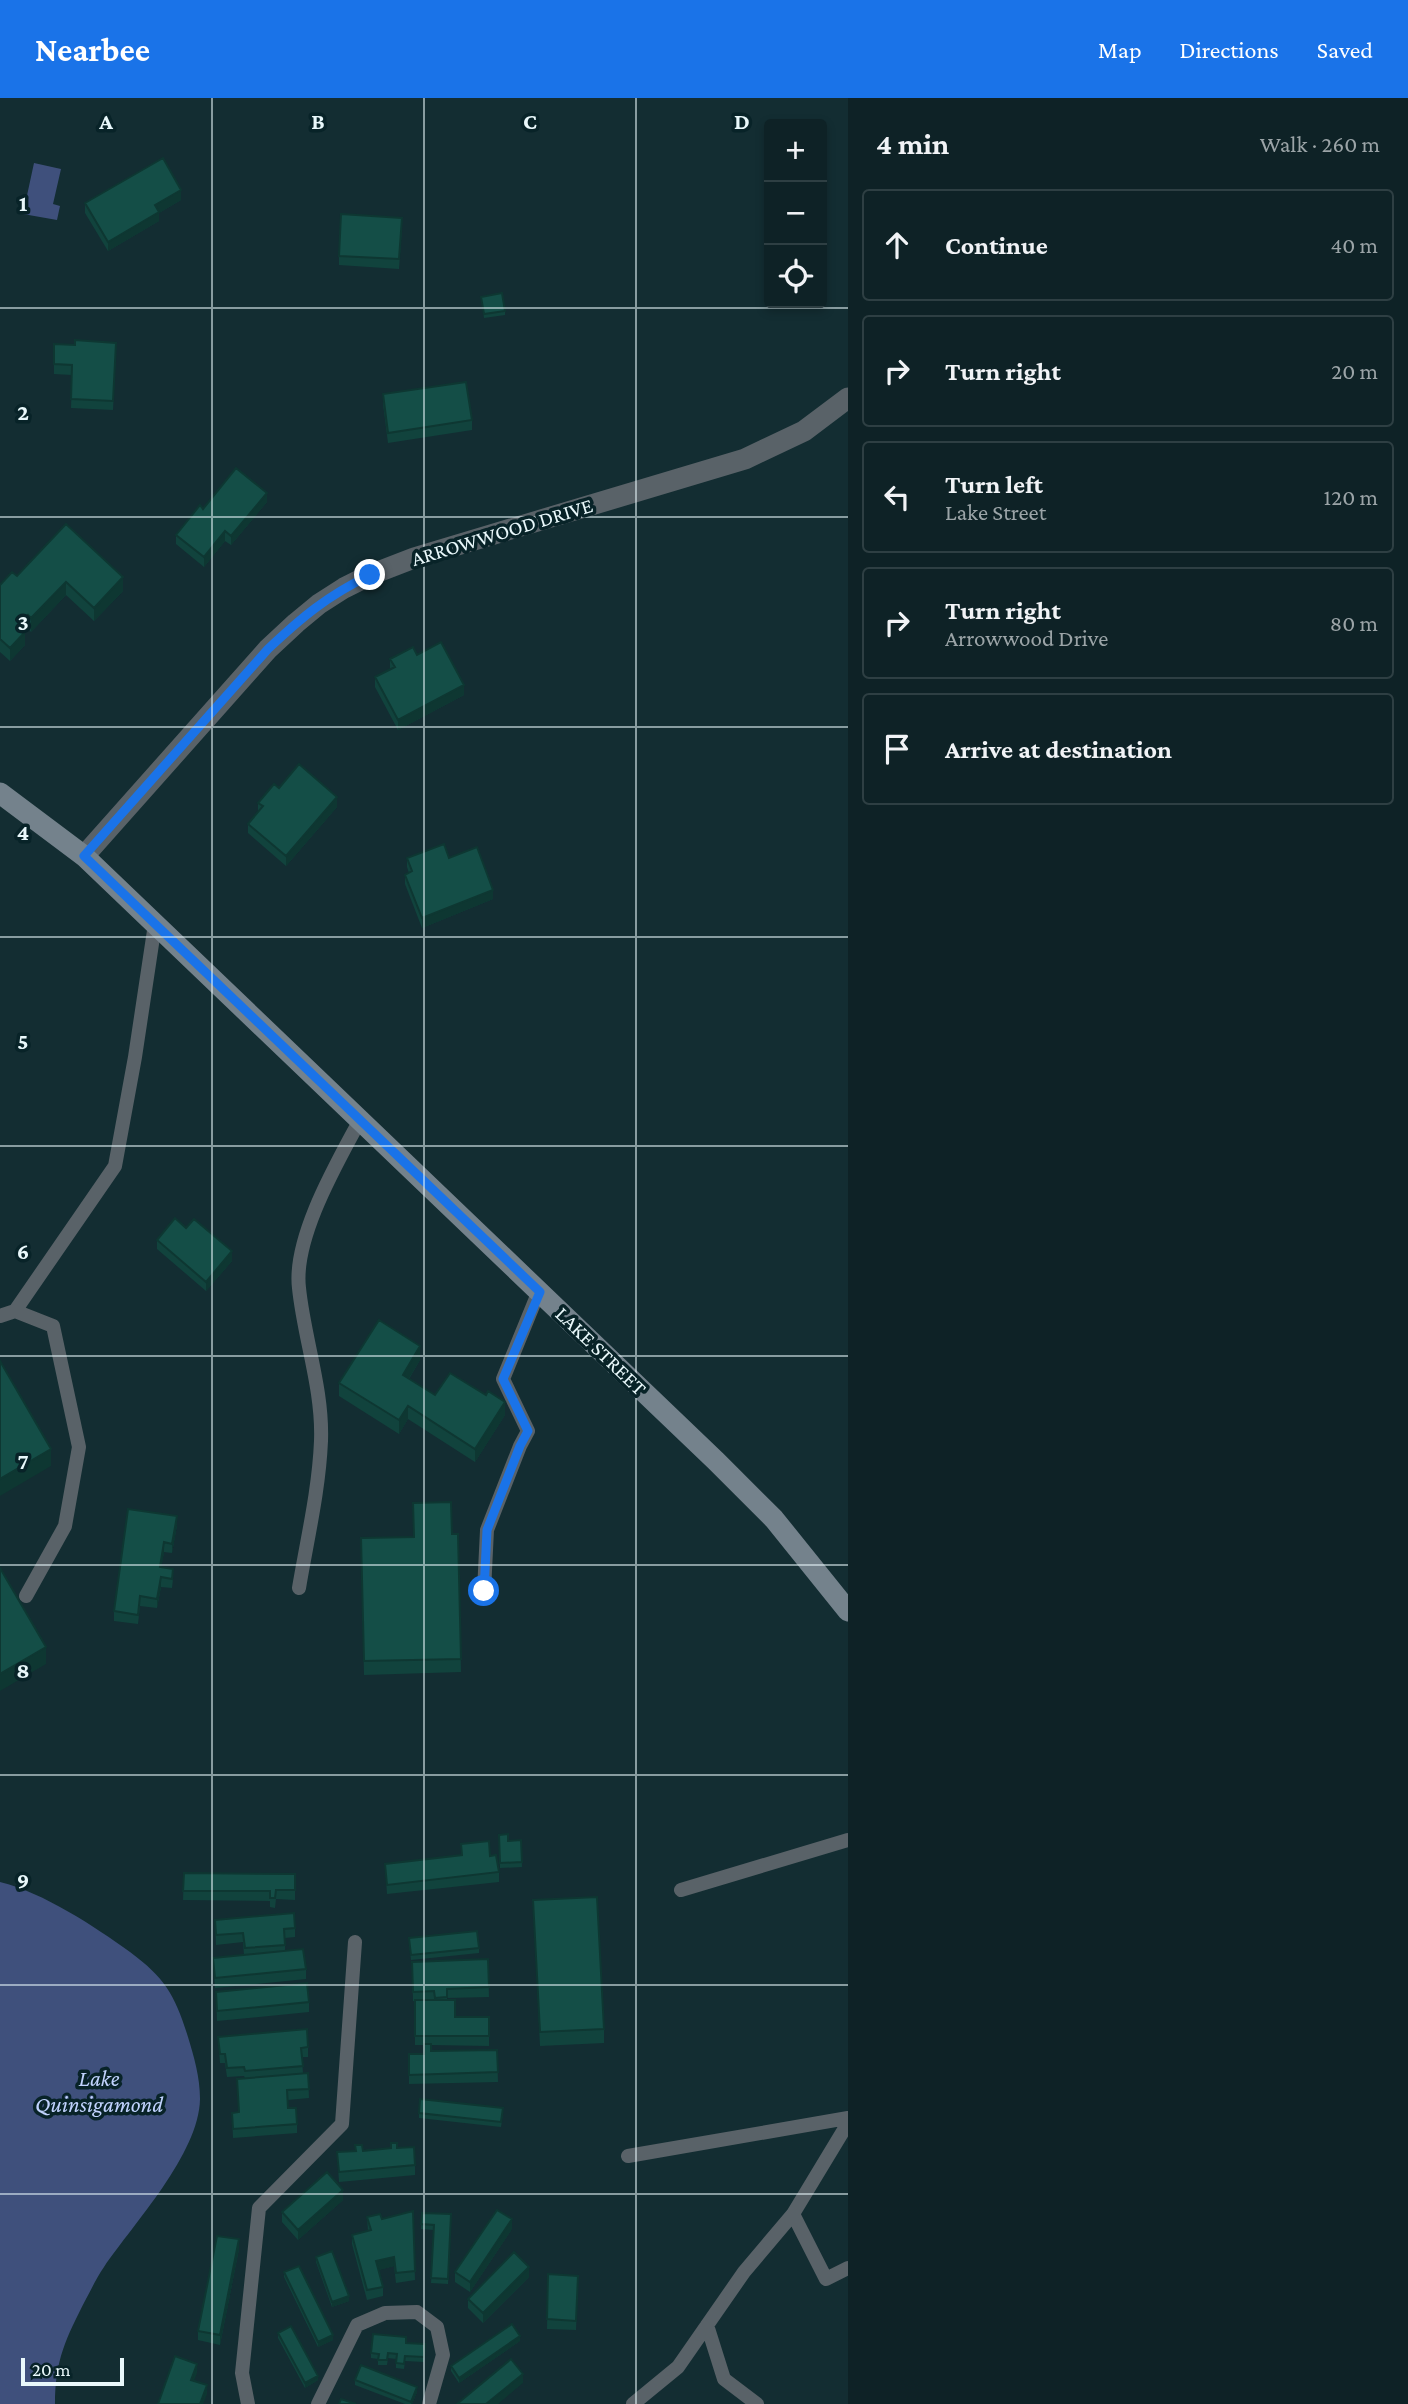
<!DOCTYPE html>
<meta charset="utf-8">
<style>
body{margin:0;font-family:"Crimson Pro",serif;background:#1c2f32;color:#f1f3f6}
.controls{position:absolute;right:21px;top:21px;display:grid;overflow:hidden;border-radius:7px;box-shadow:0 4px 10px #0003}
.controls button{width:63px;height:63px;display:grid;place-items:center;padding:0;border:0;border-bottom:2px solid #2e3f43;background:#0e2226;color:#f1f3f6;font:35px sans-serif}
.scale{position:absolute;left:21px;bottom:18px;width:103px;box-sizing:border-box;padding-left:7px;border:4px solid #e9f8fb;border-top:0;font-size:19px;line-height:24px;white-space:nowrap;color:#e9f8fb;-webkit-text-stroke:5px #082328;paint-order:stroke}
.stop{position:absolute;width:21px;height:21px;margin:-16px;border:5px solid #1a73e8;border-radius:50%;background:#fff}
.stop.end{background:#1a73e8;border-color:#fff;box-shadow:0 2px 7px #0008}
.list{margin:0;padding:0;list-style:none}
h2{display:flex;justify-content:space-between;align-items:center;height:91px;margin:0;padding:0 28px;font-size:30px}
h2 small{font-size:23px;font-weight:400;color:#9ba4a7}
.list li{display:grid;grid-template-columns:46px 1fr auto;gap:21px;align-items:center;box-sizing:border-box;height:112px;margin:0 14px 14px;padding:0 14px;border:2px solid #2e3f43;border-radius:7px}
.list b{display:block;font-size:26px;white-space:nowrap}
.list p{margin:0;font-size:23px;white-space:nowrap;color:#9ba4a7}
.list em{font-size:23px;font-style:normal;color:#9ba4a7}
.icon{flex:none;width:38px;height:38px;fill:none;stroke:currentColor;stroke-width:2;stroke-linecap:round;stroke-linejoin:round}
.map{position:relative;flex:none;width:848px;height:2306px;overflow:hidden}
header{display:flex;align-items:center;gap:42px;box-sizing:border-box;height:98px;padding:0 35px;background:#1a73e8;color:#fff}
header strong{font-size:33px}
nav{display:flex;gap:38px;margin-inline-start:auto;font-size:24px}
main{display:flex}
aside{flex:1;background:#0e2226}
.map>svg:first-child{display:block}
.water{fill:#3f507c}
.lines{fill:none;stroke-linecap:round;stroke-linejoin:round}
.lane{stroke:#596268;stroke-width:14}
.street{stroke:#596268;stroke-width:21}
.secondary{stroke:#74828c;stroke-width:21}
.wall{fill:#11433d}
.shaded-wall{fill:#0e3732}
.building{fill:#144e47;stroke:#0e3732;stroke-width:2}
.route{stroke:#1a73e8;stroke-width:9}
.grid{fill:none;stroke:#e9f8fb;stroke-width:2;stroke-opacity:0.55}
.labels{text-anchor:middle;stroke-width:7;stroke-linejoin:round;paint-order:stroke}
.street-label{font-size:21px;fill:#e9f8fb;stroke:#082328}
.water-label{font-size:23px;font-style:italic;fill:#c1d3fe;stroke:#082328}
.grid-label{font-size:23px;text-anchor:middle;font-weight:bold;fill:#e9f8fb;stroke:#082328;stroke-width:7;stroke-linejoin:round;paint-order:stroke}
</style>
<header>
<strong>Nearbee</strong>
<nav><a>Map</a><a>Directions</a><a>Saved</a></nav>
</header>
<main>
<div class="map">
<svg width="848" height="2306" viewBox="0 0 848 2306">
<rect width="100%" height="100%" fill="#132d32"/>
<!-- water -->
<path class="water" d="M34,65L61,71L53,106L60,108L57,122L23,116Z
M0,1784C44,1795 94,1828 130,1854C165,1880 175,1897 188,1939C194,1959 200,1979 200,2001C199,2056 134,2125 104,2169C97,2179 92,2190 86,2201C66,2240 55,2262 55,2306H0Z"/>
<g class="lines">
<!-- lane -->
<path class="lane" d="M15,1213L53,1228L79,1349L65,1428L26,1498
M0,1218L15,1213L115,1068L135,959L155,826
M299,1490C307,1442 319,1392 321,1343C323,1291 304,1240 299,1190C293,1140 337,1065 360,1022
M484,1493L487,1432L520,1348L528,1333L503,1281L539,1193
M681,1792L848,1742
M628,2058L848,2020
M793,2116L826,2181L848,2170
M707,2227L724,2281L757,2306
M248,2306L242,2275L259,2110L342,2026L355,1844
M318,2306L357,2227L385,2215L417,2214L437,2229L443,2257L429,2306
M633,2306L678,2269L744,2174L793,2116L848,2025"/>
<!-- street -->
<path class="street" d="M84,758L268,551L296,525L319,506L344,490L370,477L414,460L745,361L804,333L848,300"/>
<!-- secondary -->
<path class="secondary" d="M0,695L84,758L716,1363L774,1421L848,1513"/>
</g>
<!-- wall -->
<path class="wall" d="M181,102L159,115V123L108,153L85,115V105Z
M402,129L399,171L339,167V158Z
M481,199L505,213V217L484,220Z
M54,246L116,254L113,312L71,310L72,277L54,276Z
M383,296L472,322V332L388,345L383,306Z
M267,404L231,447L225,443L204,469L176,446V437Z
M66,426L123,493L94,523L66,497L31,534L28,530L25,533V547L10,563L0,554V487L17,478Z
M417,557L464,597L398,632L375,589V579L390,571V561Z
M279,690L337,709L286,768L248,735V726L258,714V705Z
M407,760H449L493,801L422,830L405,786V777L409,775L407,769Z
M186,1130L232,1163L206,1193L157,1151V1142Z
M420,1262L409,1281L435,1297L505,1317L475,1364L408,1321L399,1336L339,1298V1285Z
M177,1427L172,1455L164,1454L161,1469L173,1481L172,1490L161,1489L157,1510L140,1508L138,1526L114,1523V1513Z
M452,1436H458L461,1574L364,1577L361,1440L414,1439Z
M499,1737L508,1743L521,1742L522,1769L500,1770Z
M461,1746L490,1758L499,1774V1784L387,1796L385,1766L461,1757Z
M184,1775L295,1776V1802L276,1801L275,1810L270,1809V1803L183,1802Z
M533,1802L604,1931V1945L540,1948Z
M215,1822L295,1830V1839L285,1840V1853L306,1871V1881L215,1890L213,1860L244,1857L243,1844L216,1847Z
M409,1845L479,1850V1855L411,1862Z
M488,1861L489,1899L447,1900V1902L455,1919H489V1948L431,1947V1953L497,1952L498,1984L409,1986V1956H424V1947H415V1903H413L412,1864Z
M216,1894L309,1904V1914L217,1923Z
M218,1939L308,1949V1959H302L303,1976L308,1975L309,2000L287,2002L288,2010L297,2026V2035L233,2040L232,2015L239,2014L237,1981L245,1980L244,1978L227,1979L225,1965H220Z
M419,2015H503L501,2029L419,2020Z
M391,2045L415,2067V2077L339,2084L337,2054L391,2050Z
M343,2102L298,2142L282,2124V2114Z
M413,2113L415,2182L396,2185L394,2168L378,2172L383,2189V2198L367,2202L352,2146V2137L368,2133L367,2119L382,2121Z
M422,2115L451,2116L448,2186L431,2185L434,2132L421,2131Z
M512,2131L470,2194L455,2184V2174Z
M239,2151L220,2247L198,2242V2233Z
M316,2159L349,2203L332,2209L316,2164Z
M284,2174L333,2242L318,2249L284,2179Z
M548,2176L578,2178L576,2232L547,2231Z
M529,2179L483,2225L468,2210V2201Z
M278,2235L318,2282L305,2290L278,2240Z
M520,2243L459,2285L451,2273V2268Z
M406,2245L425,2246L424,2264L405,2263L404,2271L396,2270V2261L388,2260L387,2267H378V2261L371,2260V2255Z
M355,2282L417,2294L412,2306H405L355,2287Z"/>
<!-- shaded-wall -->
<path class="shaded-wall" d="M181,92V102L159,115V123L108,153V144L155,107Z
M267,395V404L231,447V438Z
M225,433V443L204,469V459Z
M123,479V493L94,523V510Z
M66,484V497L31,534V520Z
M28,517V530L18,540V527Z
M25,534V547L10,563V550Z
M464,587V597L398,632V622Z
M337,699V709L286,768V758Z
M493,792V801L422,830V820Z
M232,1153V1163L206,1193V1184Z
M420,1248V1262L403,1290V1277Z
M505,1304V1317L475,1364V1351Z
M408,1308V1321L399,1336V1322Z
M51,1351V1368L0,1398V1381Z
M177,1418V1427L172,1455V1446Z
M164,1444V1454L160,1479V1469Z
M161,1479V1489L157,1510V1501Z
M46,1549V1566L0,1593V1576Z
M343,2092V2102L298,2142V2132Z
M512,2121V2131L470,2194V2184Z
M239,2141V2151L220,2247V2237Z
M394,2159V2168L376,2173V2163Z
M529,2169V2179L483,2225V2215Z
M349,2198V2203L332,2209V2204Z
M333,2237V2242L318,2249V2244Z
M520,2238V2243L459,2285V2280Z
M197,2266V2275L191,2291V2282Z
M523,2276V2285L498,2306H486Z
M318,2278V2282L305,2290V2285Z
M207,2287V2296L203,2306H200Z
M417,2289V2294L412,2306H411Z"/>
<!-- building -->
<path class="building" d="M163,60L181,92L155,107L159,114L108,144L85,105Z
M341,116L402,120L399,161L339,158Z
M502,195L505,213L484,216L481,199Z
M75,242L116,245L113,303L71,301L72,267L54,266V246L75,247Z
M466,284L472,322L388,335L383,296Z
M236,370L267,395L231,438L225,433L204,459L176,437L200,407L203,411Z
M66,426L123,479L94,510L66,484L31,520L28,517L18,527L25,534L10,550L0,541V487L12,474L17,478Z
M441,544L464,587L398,622L375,579L395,569L390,561L413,549L417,557Z
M299,666L337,699L286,758L248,726L263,708L258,705L274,686L279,690Z
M444,746L449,760L477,749L493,792L422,820L405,777L412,773L407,760Z
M175,1120L186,1130L194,1121L232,1153L206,1184L157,1142Z
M379,1222L420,1248L403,1277L435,1297L450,1275L486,1297L488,1293L505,1304L475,1351L408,1308L399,1322L339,1285Z
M0,1263L51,1351L0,1381Z
M451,1404L452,1436H458L461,1561L364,1563L361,1440L414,1439L413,1405Z
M128,1411L177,1418L172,1446L164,1444L160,1469L173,1471L172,1481L161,1479L157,1501L140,1498L138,1517L114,1513Z
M0,1470L46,1549L0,1576Z
M508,1736V1743L521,1742L522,1764L500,1765L499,1737Z
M489,1743L490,1758L496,1757L499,1774L387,1787L385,1766L462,1757L461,1746Z
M184,1775L295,1776V1792H276L275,1800H270V1793H183Z
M597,1799L604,1931L540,1934L533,1802Z
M294,1815L295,1830L284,1831L285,1847L245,1850L243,1835L216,1837L215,1822Z
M477,1833L479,1850L411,1857L409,1840Z
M303,1851L306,1871L215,1880L213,1860Z
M488,1861L489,1889L447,1891V1899L435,1900L434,1893L413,1894L412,1864Z
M307,1885L309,1904L217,1913L216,1894Z
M415,1902H455V1919H489V1938H415Z
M307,1931L308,1949L301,1950L303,1968L245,1973L244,1969L227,1970L225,1956H220L218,1939Z
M424,1946H431V1953L497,1952L498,1974L409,1977V1956H424Z
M308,1975L309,1991L287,1992L288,2010H296L297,2026L233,2031L232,2015L239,2014L237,1981Z
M420,2001L503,2010L501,2024L419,2015Z
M391,2045H397V2050L414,2049L415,2067L339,2074L337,2054L356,2053L355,2047H362L363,2053L391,2050Z
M327,2074L343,2092L298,2132L282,2114Z
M497,2112L512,2121L470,2184L455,2174Z
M413,2113L415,2173L396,2175L394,2159L376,2163L383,2189L367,2192L352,2137L371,2132L367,2119L380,2116L382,2121Z
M422,2115L451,2116L448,2181L431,2180L434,2127L421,2126Z
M217,2138L239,2141L220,2237L198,2233Z
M332,2153L349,2198L332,2204L316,2159Z
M514,2154L529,2169L483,2215L468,2201Z
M299,2168L333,2237L318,2244L284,2174Z
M548,2176L578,2178L576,2223L547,2221Z
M512,2226L520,2238L459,2280L451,2268Z
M291,2228L318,2278L305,2285L278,2235Z
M373,2236L406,2239V2245L425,2246L424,2259L405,2258L404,2266L396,2265L397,2256L388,2255L387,2262H378L379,2256L371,2255Z
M175,2258L197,2266L191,2282L207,2287L200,2306H158Z
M511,2261L523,2276L486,2306H457Z
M361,2267L417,2289L411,2304L355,2282Z
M341,2301L356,2306H339Z"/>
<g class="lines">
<!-- route -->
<path class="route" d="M370,477C327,498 302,519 268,551L84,758L540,1194L503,1281L528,1333L520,1348L487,1432L484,1493"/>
</g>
<!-- grid -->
<path class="grid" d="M212,0V2306M424,0V2306M636,0V2306M0,210H848M0,419H848M0,629H848M0,839H848M0,1048H848M0,1258H848M0,1467H848M0,1677H848M0,1887H848M0,2096H848"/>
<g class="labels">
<!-- street labels -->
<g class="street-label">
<text transform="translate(502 434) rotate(-17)" y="7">ARROWWOOD DRIVE</text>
<text transform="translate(601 1253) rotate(44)" y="7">LAKE STREET</text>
</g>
<!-- water labels -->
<g class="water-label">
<text x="99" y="1988">Lake<tspan x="99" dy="26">Quinsigamond</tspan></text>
</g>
</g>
<g class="grid-label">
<text x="106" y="31">A</text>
<text x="318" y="31">B</text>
<text x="530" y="31">C</text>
<text x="742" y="31">D</text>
<text x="23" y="113">1</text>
<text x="23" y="322">2</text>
<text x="23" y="532">3</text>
<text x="23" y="742">4</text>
<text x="23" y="951">5</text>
<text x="23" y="1161">6</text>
<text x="23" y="1371">7</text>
<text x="23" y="1580">8</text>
<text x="23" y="1790">9</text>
</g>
</svg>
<div class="controls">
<button>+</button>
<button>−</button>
<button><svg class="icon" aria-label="locate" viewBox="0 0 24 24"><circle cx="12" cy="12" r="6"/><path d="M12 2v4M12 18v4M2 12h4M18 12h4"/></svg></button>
</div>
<div class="scale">20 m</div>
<div class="stop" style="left:484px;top:1493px"></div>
<div class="stop end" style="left:370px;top:477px"></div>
</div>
<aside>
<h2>4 min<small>Walk · 260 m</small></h2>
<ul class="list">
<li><svg class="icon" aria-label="ahead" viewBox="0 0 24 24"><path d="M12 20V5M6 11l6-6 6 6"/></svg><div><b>Continue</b></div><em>40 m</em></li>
<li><svg class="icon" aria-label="right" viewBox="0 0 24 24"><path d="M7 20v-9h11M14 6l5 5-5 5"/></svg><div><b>Turn right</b></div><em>20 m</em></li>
<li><svg class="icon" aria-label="left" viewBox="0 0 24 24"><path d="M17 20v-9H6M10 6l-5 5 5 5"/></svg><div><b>Turn left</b><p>Lake Street</p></div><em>120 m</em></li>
<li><svg class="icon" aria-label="right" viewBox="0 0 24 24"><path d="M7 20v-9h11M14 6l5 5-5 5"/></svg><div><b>Turn right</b><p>Arrowwood Drive</p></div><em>80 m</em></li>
<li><svg class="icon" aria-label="arrive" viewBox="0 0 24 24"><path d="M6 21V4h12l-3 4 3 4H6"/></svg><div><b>Arrive at destination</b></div></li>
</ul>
</aside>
</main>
